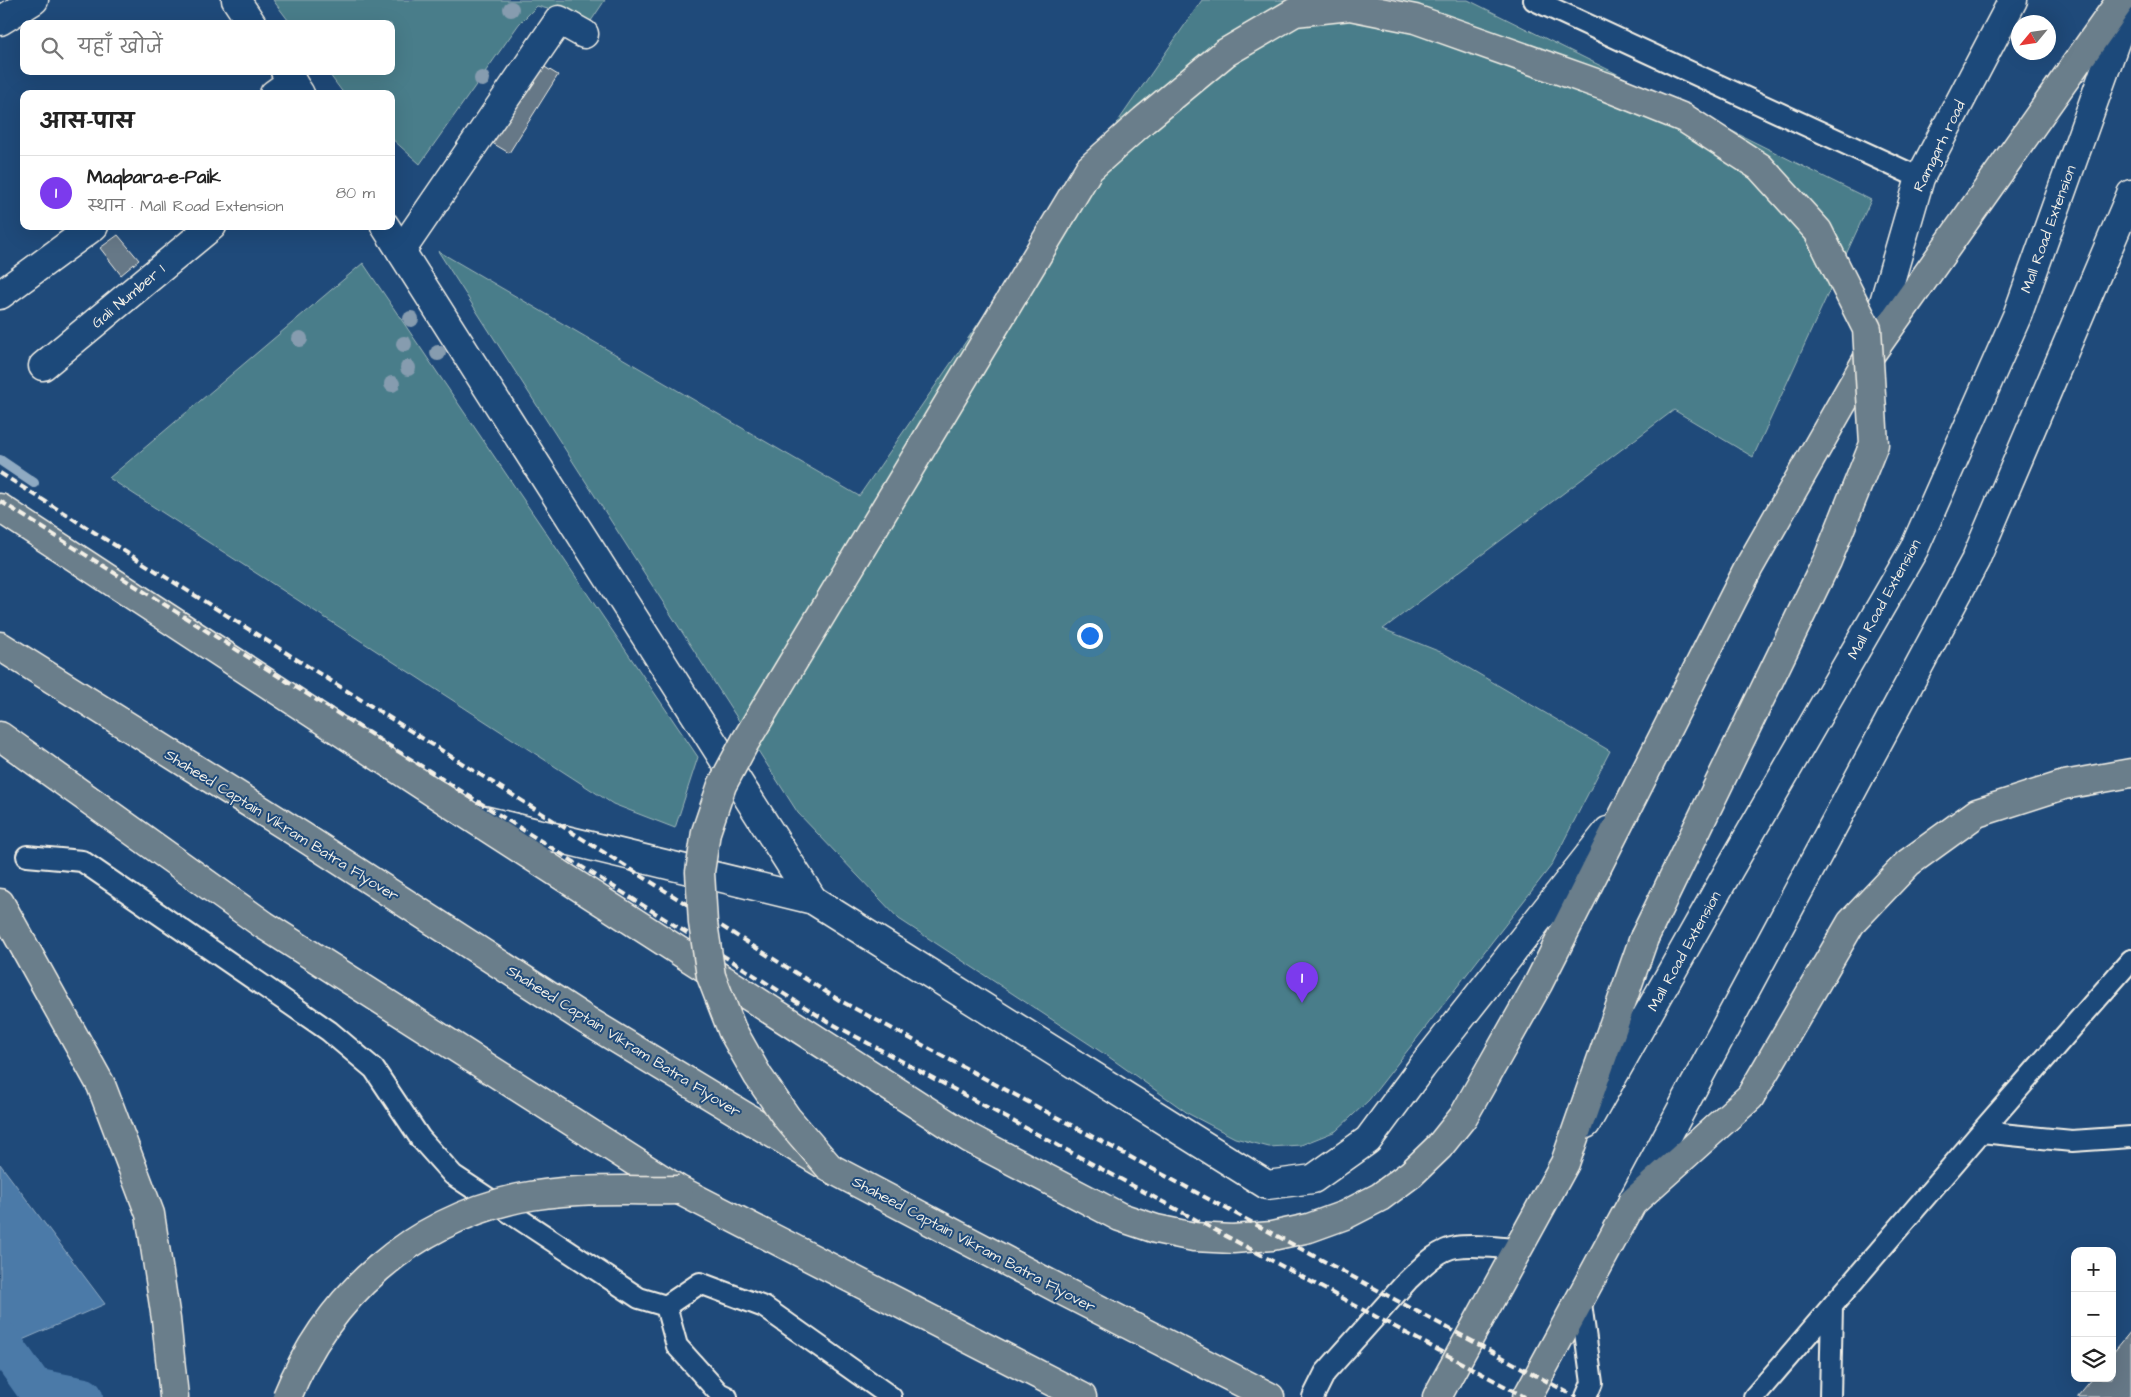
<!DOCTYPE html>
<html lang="hi">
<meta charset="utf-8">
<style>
body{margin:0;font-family:"Architects Daughter","Playpen Sans Deva",sans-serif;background:#f2f2f2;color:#222}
.controls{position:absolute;right:15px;bottom:15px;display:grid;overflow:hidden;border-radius:10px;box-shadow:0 5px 20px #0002}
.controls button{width:45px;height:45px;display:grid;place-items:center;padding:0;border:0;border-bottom:1px solid #e0e0e0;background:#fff;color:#222;font:25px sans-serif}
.compass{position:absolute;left:2011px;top:15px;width:45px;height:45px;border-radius:50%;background:#fff;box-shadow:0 5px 20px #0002;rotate:241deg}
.you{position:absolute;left:1089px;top:635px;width:18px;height:18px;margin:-12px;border:4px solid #fff;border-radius:50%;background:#1a73e8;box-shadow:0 0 0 8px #1a73e833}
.badge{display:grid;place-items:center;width:32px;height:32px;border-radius:50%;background:#7c3aed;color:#fff;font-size:16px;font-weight:700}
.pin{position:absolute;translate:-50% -41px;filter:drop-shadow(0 1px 2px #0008)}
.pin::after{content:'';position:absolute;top:26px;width:18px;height:15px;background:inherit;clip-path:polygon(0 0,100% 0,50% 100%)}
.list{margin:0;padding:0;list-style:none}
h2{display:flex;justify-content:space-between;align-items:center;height:65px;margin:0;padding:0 20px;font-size:21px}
h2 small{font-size:16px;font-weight:400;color:#767676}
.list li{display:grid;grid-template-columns:32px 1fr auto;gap:15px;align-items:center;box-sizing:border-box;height:75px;padding:0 20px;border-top:1px solid #e0e0e0}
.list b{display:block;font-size:19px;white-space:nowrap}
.list p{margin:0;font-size:16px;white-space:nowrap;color:#767676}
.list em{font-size:16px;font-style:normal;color:#767676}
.icon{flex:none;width:28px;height:28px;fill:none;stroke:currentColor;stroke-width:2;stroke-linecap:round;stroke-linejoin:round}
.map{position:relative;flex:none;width:2131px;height:1397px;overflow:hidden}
.search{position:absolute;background:#fff;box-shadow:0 5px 20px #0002;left:20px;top:20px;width:375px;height:55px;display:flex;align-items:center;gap:12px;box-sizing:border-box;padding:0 18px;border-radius:10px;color:#767676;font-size:19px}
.panel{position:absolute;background:#fff;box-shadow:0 5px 20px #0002;left:20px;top:90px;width:375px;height:140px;border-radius:10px}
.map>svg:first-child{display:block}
.green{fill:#497d8a;stroke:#9eb7b9}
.water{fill:#4c7aa8;stroke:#8faac2}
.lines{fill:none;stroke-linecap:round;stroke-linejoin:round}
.stream{stroke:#8faac2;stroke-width:10}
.canal{stroke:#4c7aa8;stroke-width:38}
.building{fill:#667887;stroke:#f4f1e8}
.service-casing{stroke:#f4f1e8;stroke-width:24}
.minor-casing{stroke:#f4f1e8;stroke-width:31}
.tertiary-casing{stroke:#f4f1e8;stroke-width:31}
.secondary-casing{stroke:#f4f1e8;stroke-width:31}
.trunk-casing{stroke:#f4f1e8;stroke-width:31}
.service{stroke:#1f4a7a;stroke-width:20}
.minor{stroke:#1f4a7a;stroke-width:28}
.tertiary{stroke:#1f4a7a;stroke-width:28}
.secondary{stroke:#1f4a7a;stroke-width:28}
.trunk{stroke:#6b7e8b;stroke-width:28}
.rail{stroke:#f4f1e8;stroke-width:4;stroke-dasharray:8 4;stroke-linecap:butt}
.trunk-bridge-casing{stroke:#f4f1e8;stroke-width:31;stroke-linecap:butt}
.trunk-bridge{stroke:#6b7e8b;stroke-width:28}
.tree{fill:#869caf}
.labels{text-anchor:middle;stroke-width:4;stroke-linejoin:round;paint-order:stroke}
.street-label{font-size:15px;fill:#f4f1e8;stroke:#1f4a7a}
</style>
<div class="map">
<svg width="2131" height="1397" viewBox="0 0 2131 1397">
<rect width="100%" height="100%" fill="#1f4a7a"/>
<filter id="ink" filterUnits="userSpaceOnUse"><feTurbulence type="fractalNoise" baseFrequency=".02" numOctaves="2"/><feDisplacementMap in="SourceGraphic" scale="10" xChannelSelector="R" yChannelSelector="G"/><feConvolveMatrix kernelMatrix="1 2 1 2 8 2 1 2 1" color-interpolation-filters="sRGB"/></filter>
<g filter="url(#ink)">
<!-- green -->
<path class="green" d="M273,0H605L591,21L537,6L519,24L420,164L391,138V94H344L327,71H391V24H291Z
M1202,0H1468L1871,200L1753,457L1674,410L1383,629L1443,653L1610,751L1551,866L1369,1100L1336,1131L1301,1145L1269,1147L1235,1138L1189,1114L1109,1057L899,919L798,813L438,251L859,496Z
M363,263L698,757L675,828L613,804L109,478Z"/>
<!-- water -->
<path class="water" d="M0,1164L105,1304L6,1347L0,1348Z"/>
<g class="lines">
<!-- stream -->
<path class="stream" d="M0,460L34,483"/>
<!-- canal -->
<path class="canal" d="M0,1339L34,1387L84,1397"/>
</g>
<!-- building -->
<path class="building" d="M538,63L558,75L509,153L489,141Z
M118,235L139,260L121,275L100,248Z
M2131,1331V1397H2077L2093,1378H2112V1354Z"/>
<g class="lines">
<defs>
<path id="service" d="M1534,0L1920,178
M27,856L82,861L329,1031L374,1069L420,1138L453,1175L639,1298L666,1306L700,1283L764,1307L891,1397
M1981,1132L2072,1141L2131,1137
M1580,1296L1592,1383L1586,1397
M666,1306L677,1346L719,1393L727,1397
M1313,1397L1325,1373L1408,1280C1421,1268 1437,1250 1456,1247C1475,1244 1498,1248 1518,1249
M1754,1397L1981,1132L2131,960
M1830,1397L1832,1306"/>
<path id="minor" d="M0,21L34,0
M274,94L292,81
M401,251L559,20L584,34
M0,295L94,226
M1869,354L1920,178L2013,0
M43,366L212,226
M475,818L813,900L1267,1185L1313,1179L1368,1140L1422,1067L1608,831"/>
<path id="tertiary" d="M236,0L252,24
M285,71L300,94
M385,226L813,900"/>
<path id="secondary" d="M1586,1124L1729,870L1914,549L2017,316L2130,0
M1633,1200L1975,561L2131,194"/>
<path id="trunk" d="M0,508L471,817L969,1138L1120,1217L1156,1229L1194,1237L1233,1239L1272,1236L1309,1228L1345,1215L1380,1197L1411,1174L1439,1147L1463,1117L1538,984L1749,567L1868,358L2121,0
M0,646L302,836L586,1020L830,1168L1065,1292L1270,1397
M0,736L264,925L679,1190L1082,1397
M0,903L101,1085L150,1214L166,1319L174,1397
M1437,1397L1565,1163L1644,938
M1527,1397L1632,1203L1750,1097L1851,923L1908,863L1977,813L2064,785L2131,773"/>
</defs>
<!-- service casing -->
<use href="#service" class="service-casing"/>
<!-- minor casing -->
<use href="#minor" class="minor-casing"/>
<!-- tertiary casing -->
<use href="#tertiary" class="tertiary-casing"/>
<!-- secondary casing -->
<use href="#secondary" class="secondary-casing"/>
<!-- trunk casing -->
<use href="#trunk" class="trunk-casing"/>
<!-- service -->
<use href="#service" class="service"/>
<!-- minor -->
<use href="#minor" class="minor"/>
<!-- tertiary -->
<use href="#tertiary" class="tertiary"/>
<!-- secondary -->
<use href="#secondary" class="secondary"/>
<!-- trunk -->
<use href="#trunk" class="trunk"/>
<!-- rail -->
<path class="rail" d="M0,473L839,1000L1576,1397
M0,501L827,1021L1525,1397"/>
<defs>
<path id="trunk-bridge" d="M830,1168L787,1118L758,1076L732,1030L711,976L703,923L700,872L706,832L722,785L745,742L1089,169L1144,120L1225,53L1295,12L1350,6L1415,19L1607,87L1684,118L1760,167L1818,231L1867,329L1874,444L1827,561L1644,938
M287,1397C328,1295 412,1222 519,1198C571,1187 626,1191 679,1190"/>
</defs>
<!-- trunk-bridge casing -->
<use href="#trunk-bridge" class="trunk-bridge-casing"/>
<!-- trunk-bridge -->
<use href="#trunk-bridge" class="trunk-bridge"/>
</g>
<!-- trees -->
<g class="tree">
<circle cx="511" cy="9" r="8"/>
<circle cx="482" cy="79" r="8"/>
<circle cx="411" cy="319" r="8"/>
<circle cx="300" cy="339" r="8"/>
<circle cx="404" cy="344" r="8"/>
<circle cx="438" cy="353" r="8"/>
<circle cx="408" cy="368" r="8"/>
<circle cx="392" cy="384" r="8"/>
</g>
</g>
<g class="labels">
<!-- street labels -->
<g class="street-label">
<text transform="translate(1939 146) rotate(-64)" y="5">Ramgarh road</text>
<text transform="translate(2048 229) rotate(-70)" y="5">Mall Road Extension</text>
<text transform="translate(128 296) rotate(-40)" y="5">Gali Number 1</text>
<text transform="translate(1884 599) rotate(-61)" y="5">Mall Road Extension</text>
<text transform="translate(282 825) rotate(32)" y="5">Shaheed Captain Vikram Batra Flyover</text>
<text transform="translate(1684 951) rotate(-61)" y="5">Mall Road Extension</text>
<text transform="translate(624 1041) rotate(32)" y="5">Shaheed Captain Vikram Batra Flyover</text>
<text transform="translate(974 1244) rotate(28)" y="5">Shaheed Captain Vikram Batra Flyover</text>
</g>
</g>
</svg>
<div class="controls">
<button>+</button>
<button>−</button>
<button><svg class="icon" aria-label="layers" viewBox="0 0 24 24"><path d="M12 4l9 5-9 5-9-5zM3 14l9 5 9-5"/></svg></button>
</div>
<svg class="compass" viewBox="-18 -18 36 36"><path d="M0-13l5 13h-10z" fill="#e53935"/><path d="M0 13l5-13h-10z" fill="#767676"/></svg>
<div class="you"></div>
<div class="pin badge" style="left:1302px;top:1003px">1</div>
<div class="search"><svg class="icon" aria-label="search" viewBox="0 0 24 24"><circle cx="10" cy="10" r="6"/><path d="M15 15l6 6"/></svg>यहाँ खोजें</div>
<section class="panel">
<h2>आस-पास<small></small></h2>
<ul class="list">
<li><span class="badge">1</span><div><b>Maqbara-e-Paik</b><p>स्थान · Mall Road Extension</p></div><em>80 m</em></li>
</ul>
</section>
</div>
